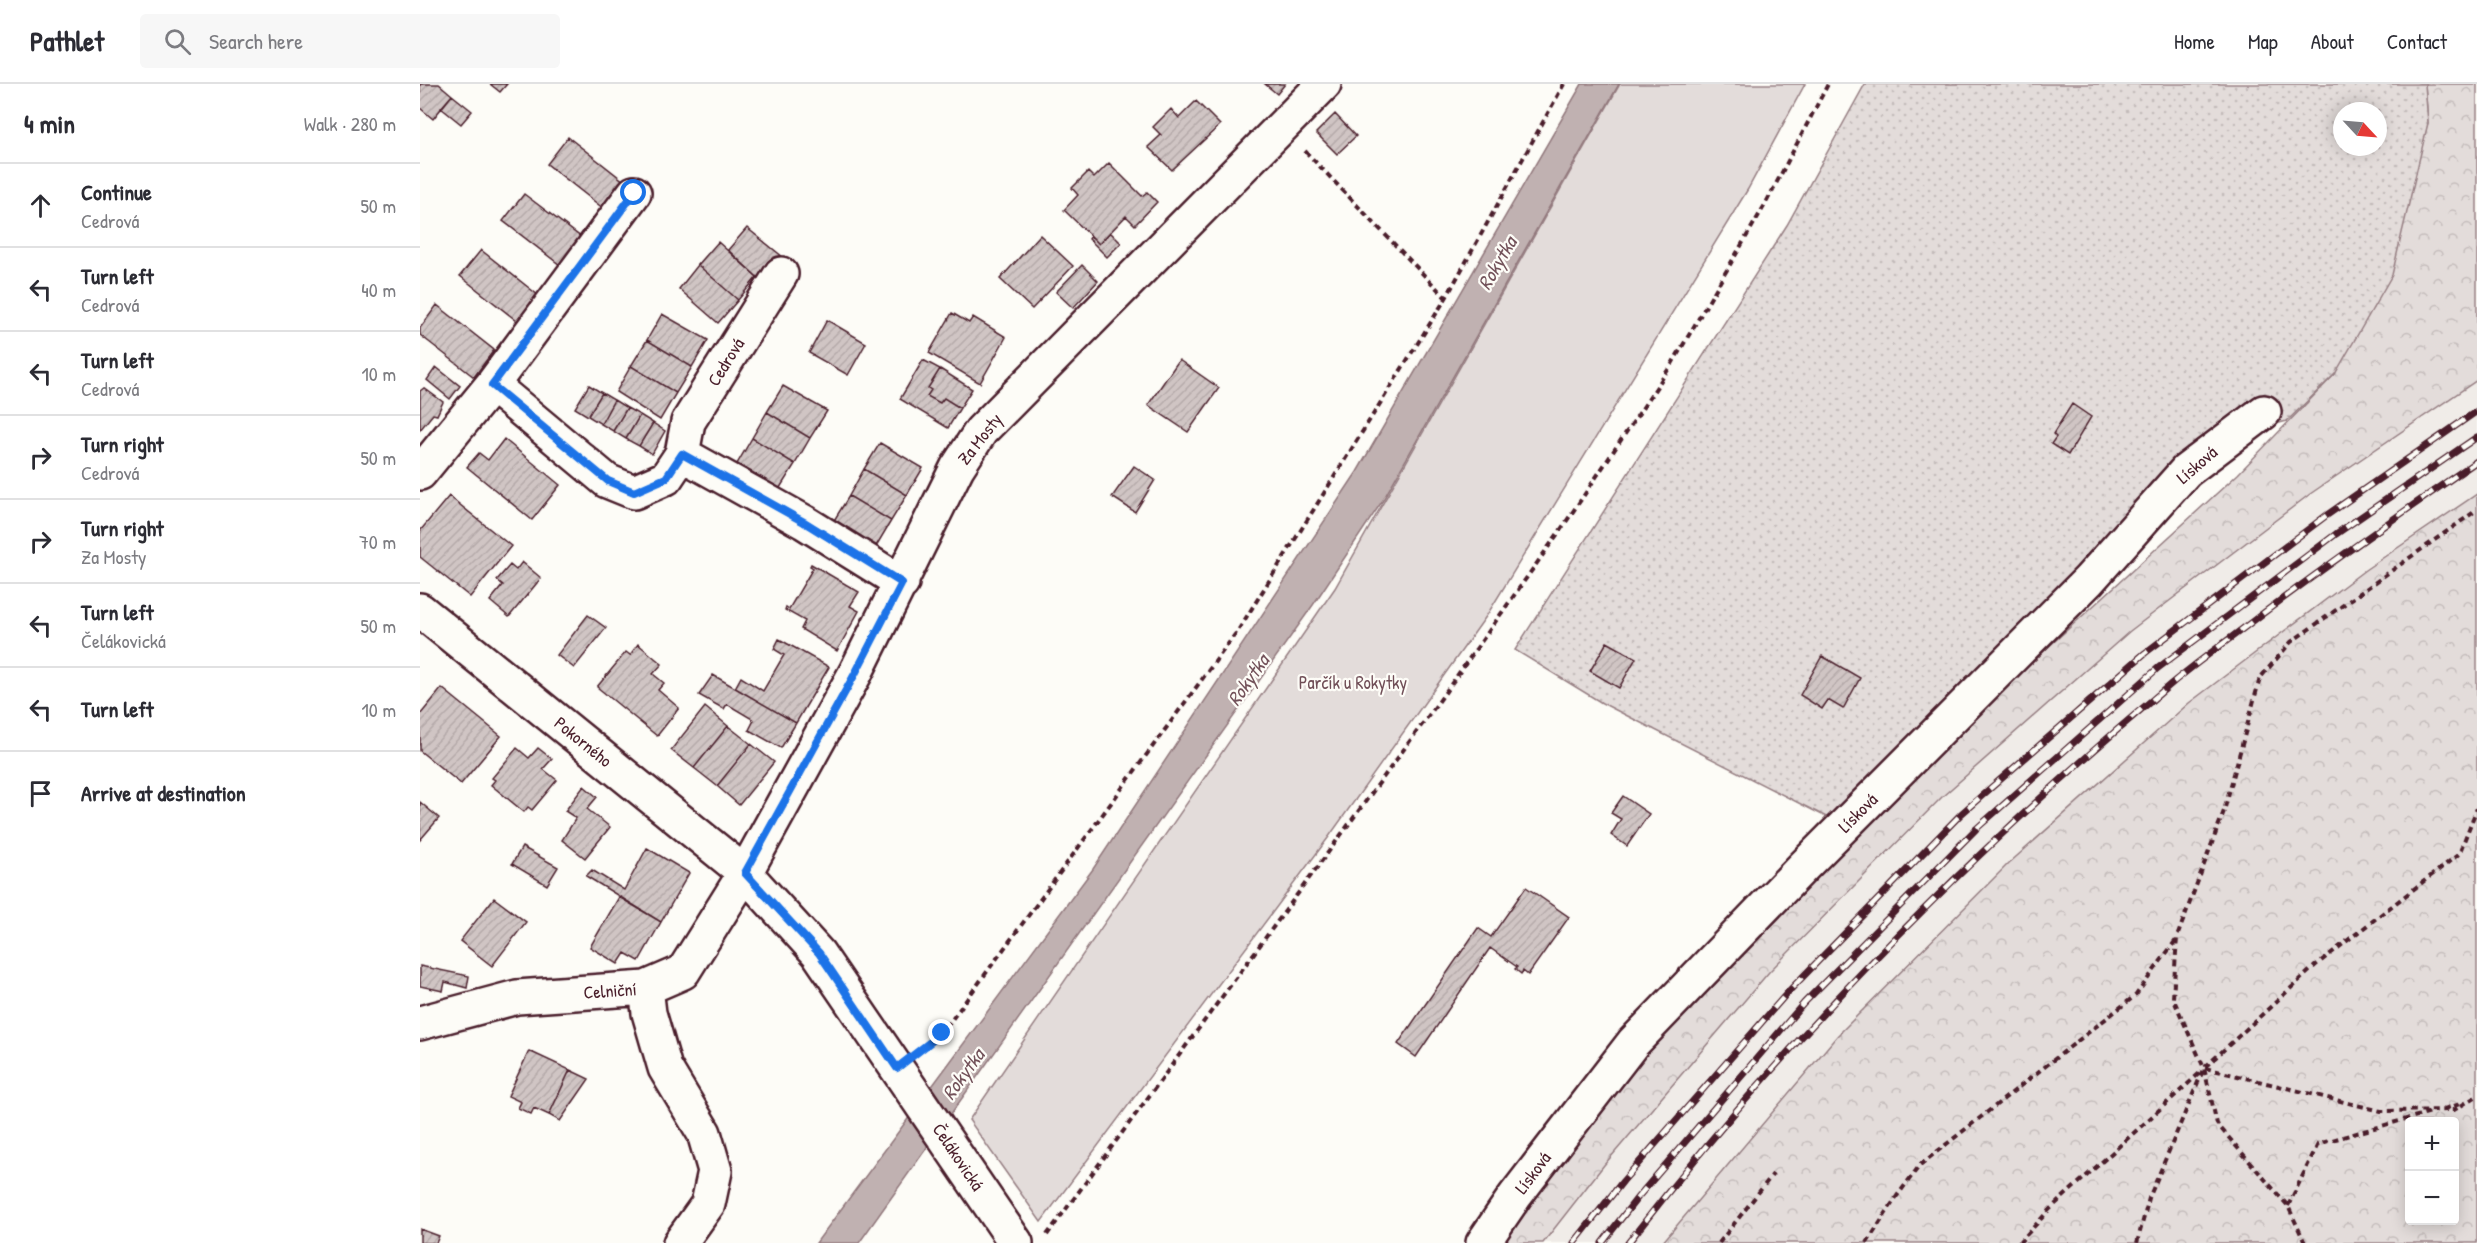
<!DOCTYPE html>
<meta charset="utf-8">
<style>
body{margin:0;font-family:"Patrick Hand",sans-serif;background:#f7f7f7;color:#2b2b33}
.controls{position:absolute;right:18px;bottom:18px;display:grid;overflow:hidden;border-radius:6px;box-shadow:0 3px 15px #0003}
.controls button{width:54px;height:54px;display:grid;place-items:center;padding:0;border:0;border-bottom:2px solid #e1e1e2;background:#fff;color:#2b2b33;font:30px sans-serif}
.compass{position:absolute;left:1913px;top:18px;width:54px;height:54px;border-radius:50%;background:#fff;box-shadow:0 3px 15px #0003;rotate:116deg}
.stop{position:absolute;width:18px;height:18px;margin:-14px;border:4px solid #1a73e8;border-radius:50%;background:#fff}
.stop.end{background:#1a73e8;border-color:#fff;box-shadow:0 2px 6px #0008}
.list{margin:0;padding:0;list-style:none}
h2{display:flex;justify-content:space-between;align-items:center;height:78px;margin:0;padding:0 24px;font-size:26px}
h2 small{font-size:20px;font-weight:400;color:#7c7c81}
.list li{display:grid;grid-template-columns:39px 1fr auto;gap:18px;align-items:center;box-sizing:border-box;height:84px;padding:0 24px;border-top:2px solid #e1e1e2}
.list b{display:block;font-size:22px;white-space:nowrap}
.list p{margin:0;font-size:20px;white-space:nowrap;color:#7c7c81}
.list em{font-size:20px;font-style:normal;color:#7c7c81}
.icon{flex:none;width:33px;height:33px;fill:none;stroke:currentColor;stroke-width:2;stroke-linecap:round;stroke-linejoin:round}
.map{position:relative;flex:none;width:2057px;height:1159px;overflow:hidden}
header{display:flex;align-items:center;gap:36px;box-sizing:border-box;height:84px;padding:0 30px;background:#fff;border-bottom:2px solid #e1e1e2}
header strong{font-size:28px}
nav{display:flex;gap:33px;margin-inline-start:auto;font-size:21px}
.search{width:420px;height:54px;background:#f7f7f7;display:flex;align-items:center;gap:15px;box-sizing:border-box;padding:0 21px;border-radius:6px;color:#7c7c81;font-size:22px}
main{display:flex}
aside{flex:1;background:#fff}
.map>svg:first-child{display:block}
.built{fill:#f0ece8}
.green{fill:#e3dcda;stroke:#967e82;stroke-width:1.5}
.forest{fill:url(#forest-crowns);stroke:#967e82;stroke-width:1.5;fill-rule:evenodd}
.garden{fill:url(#garden-dots);stroke:#967e82;stroke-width:1.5;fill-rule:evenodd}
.water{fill:#c0b1b1;stroke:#91777b;stroke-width:1.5}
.building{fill:url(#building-hatch);stroke:#4a1f2b;stroke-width:1.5}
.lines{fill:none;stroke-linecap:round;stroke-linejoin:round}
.minor-casing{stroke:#4a1f2b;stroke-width:38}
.path{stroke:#4a1f2b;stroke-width:4;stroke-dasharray:6 4.5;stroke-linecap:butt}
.minor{stroke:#fdfcf7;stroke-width:33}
.rail-casing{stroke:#4a1f2b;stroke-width:7}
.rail{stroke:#fdfcf7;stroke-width:4.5;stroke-dasharray:14;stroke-linecap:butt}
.route{stroke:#1a73e8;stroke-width:8}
.labels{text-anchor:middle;stroke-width:4.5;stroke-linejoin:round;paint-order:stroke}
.street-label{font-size:18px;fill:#4a1f2b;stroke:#fdfcf7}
.park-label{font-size:18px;fill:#704e57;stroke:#fdfcf7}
.water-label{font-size:20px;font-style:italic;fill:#73525a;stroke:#fdfcf7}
</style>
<header>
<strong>Pathlet</strong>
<div class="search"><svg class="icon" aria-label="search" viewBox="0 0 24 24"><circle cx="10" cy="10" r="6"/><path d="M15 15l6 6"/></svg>Search here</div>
<nav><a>Home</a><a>Map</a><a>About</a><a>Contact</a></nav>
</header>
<main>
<aside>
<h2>4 min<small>Walk · 280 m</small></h2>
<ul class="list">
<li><svg class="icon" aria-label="ahead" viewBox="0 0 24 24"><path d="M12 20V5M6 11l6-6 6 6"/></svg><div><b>Continue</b><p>Cedrová</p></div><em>50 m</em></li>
<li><svg class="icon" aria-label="left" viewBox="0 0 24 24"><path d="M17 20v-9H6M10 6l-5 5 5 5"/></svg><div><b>Turn left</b><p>Cedrová</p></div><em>40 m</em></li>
<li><svg class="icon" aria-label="left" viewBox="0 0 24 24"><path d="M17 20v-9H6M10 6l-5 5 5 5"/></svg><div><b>Turn left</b><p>Cedrová</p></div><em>10 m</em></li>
<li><svg class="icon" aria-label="right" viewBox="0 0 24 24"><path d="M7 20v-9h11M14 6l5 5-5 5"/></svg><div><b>Turn right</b><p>Cedrová</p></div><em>50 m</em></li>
<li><svg class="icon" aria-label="right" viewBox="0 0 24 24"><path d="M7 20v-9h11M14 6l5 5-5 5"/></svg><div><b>Turn right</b><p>Za Mosty</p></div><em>70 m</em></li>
<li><svg class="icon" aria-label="left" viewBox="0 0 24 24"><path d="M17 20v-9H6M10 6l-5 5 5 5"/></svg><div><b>Turn left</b><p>Čelákovická</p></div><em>50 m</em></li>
<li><svg class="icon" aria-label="left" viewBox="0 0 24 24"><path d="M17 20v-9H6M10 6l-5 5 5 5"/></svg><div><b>Turn left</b></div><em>10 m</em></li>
<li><svg class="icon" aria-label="arrive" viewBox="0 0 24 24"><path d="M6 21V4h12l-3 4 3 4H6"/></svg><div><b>Arrive at destination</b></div></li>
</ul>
</aside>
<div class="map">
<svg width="2057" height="1159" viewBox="0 0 2057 1159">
<defs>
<pattern id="forest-crowns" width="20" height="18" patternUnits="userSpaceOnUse" patternTransform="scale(1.5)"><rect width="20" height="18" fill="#e3dcda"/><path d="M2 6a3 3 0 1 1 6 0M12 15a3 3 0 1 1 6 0" fill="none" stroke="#c4bcbb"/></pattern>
<pattern id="garden-dots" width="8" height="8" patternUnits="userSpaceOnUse" patternTransform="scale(1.5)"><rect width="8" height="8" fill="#e3dcda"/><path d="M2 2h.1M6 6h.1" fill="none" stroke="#c4bcbb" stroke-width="1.8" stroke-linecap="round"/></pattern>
<pattern id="building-hatch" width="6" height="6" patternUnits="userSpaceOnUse" patternTransform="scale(1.5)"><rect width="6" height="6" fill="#d0c5c4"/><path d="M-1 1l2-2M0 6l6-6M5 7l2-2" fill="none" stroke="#b4a9a9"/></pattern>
</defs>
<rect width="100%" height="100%" fill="#fdfcf7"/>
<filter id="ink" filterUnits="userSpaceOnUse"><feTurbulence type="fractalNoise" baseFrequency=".0167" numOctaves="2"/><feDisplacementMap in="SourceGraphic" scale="12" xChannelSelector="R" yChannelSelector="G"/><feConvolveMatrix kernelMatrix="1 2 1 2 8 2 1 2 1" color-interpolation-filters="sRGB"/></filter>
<g filter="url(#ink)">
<!-- built -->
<path class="built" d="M2057,296V410L1945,486L1769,619L1588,780L1417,952L1242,1159H1123L1184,1081L1349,888L1523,712L1710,547L1890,410Z"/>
<!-- green -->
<path class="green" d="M1200,0H1385L1328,105L1067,531L908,754L621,1138L549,1036L915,504Z"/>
<!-- forest -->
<path class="forest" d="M2005,0H2057V296L1890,410L1710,547L1523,712L1349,888L1184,1081L1123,1159H1077L1196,997L1557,628L1818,390L1915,290L2008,39Z
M2057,410V1159H1242L1417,952L1588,780L1769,619L1945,486ZM1990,1038H2034V1136H1990Z"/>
<!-- garden -->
<path class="garden" d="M1445,0H2005L2008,39L1972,191L1915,290L1867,337L1780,359L1420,740L1182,619L1095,566L1367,141ZM1922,27H1958V63H1922Z"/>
<!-- water -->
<path class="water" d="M1162,0H1199L963,416L893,521L439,1159H396L673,785L937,388Z"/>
<!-- building -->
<path class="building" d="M0,0H19L32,11L13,35L0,24Z
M70,0H87L80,8Z
M845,0H865L857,10Z
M32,11L52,27L41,40L21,24Z
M776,17L800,41L752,86L728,63L741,51L733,43L751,25L759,34Z
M915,30L936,52L917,70L896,49Z
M148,53L205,98L184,125L127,80Z
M689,79L722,112L727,108L737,118L715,141L706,132L679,160L644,126L658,111L652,104L668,88L674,94Z
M104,110L162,154L140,181L83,137Z
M327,144L368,177L346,201L308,166Z
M690,148L701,159L687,173L669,155L671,152L679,160Z
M620,151L653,182L612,225L580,195Z
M298,158L337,193L318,216L278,181Z
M61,166L118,211L97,237L40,192Z
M278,181L318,216L298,239L259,205Z
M662,181L678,197L653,224L636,208Z
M17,221L74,266L54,293L0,251V244Z
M532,229L549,239L553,233L586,253L560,299L509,269Z
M242,230L288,256L272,283L227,256Z
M407,236L446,259L428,291L389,269Z
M227,256L272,283L256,309L211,282Z
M503,276L520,285L508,304L511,306L507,312L520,319L524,314L540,324L528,344L480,315Z
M759,276L799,304L768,348L728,321Z
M211,282L256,309L240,336L196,308Z
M16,283L40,302L30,315L7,296Z
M520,285L552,305L540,324L524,314L520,319L507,312L511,306L508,304Z
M169,301L182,309L168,332L155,324Z
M363,302L407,327L390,354L347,328Z
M4,304L23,318L17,331L13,330L0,346V307Z
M182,309L194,316L181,340L168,332Z
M194,316L207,324L193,347L181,340Z
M1652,320L1671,333L1648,371L1631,360L1636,353L1633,350Z
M207,324L220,331L206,355L193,347Z
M347,328L390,354L375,380L332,354Z
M220,331L233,339L219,362L206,355Z
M233,339L245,347L232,370L219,362Z
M332,354L375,380L358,407L317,380Z
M84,355L140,401L112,436L47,383L59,369L68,376Z
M460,359L503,384L487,411L444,385Z
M714,382L735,396L715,428L692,413Z
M444,385L487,411L471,437L429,412Z
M29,412L91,462L50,513L0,473V447Z
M429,412L471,437L455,464L413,438Z
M102,478L121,494L89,533L70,517L83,501L77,496L90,481L96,486Z
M391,480L439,508L430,522L439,527L417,567L381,545L385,537L365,526L366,523L369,525L393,484L390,482Z
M168,531L186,544L154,584L137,571Z
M359,555L409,583L376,639L315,604L321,593L343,607L364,571L354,565Z
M1187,558L1216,574L1199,604L1170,587Z
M218,560L242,580L233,590L244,599L238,606L259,624L237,652L177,603L206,568L210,571Z
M1402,572L1440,594L1423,625L1408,616L1402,625L1380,611Z
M293,591L376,639L361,664L329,646L334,636L307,620L304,625L279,611Z
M22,604L81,652L41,700L0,667V631Z
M285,623L308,642L274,684L251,666Z
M308,642L331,660L297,702L274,684Z
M331,660L354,678L319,721L297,702Z
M97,664L109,674L118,664L132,675L123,685L137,696L112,726L108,723L104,728L71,701L75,696L72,694Z
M164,702L177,713L167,725L190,743L165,774L142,756L156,734L145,727Z
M1203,712L1229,730L1207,762L1191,751L1201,735L1191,729Z
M0,718L19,734L0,756Z
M102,763L138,783L127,801L92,780Z
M227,764L269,789L241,838L166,792L172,786L204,806Z
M1106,803L1149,833L1108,891L1103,887L1101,890L1095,885L1097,883L1070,864L996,973L978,960L1058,844L1071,853Z
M199,813L241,838L219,877L205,869L198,880L170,863Z
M74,814L106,838L72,882L40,857Z
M0,882L49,892L47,904L25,898L23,907L0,902Z
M109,967L150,986L129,1031L114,1024L111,1030L98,1024L101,1018L88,1012Z
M150,986L169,995L140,1037L129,1031Z
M0,1145L19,1152L16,1159H0Z"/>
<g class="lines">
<defs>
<path id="minor" d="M72,301L187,397L214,408L246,394L262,370L384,438L482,499
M262,370L268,338L361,190
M0,389L72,301L214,109
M0,526L325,789L398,869L596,1159
M226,904L229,929L245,984L284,1049L295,1087L288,1120L260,1159
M0,939L97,913L226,904L263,888L325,789L436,588L537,384L561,347L904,0
M1063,1159L1095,1112L1213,959L1383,783L1669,496L1766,387L1844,328"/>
</defs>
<!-- minor casing -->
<use href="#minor" class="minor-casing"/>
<!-- path -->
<path class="path" d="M885,67L1026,214
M503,964L522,949L819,545L1026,214L1144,0
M1785,984L1961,1027L2034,1026L2057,1012
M2024,1025L2040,1020
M1868,1122L1898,1060L2011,1028
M627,1151L1012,627L1144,441L1252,280L1346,119L1408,0
M1299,1159L1353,1090
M1447,1159L1477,1112L1500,1081L1716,911L1756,856
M1599,1159L1630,1125L1782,987
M1717,1159L1729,1114L1784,984L1896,881L2039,770L2057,724
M1885,1159L1868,1122L1797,1040L1784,984L1753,914L1757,853L1804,727L1840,594L1871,558L2057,426"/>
<!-- minor -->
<use href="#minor" class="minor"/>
<defs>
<path id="rail" d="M1154,1159L1203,1097L1369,907L1541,730L1725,569L1907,431L2057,327
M1182,1159L1218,1113L1384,919L1556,745L1738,584L1916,450L2057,353
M1208,1159C1367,954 1552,767 1751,600C1776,579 1803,560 1829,540C1904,483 1980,430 2057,377"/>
</defs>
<!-- rail casing -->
<use href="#rail" class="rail-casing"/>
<!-- rail -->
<use href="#rail" class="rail"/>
</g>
</g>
<g class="lines" filter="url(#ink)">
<!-- route -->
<path class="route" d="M214,109L72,301L188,397L214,408L246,394L262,370L384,438L482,499L436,588L325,789L399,869L477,984L522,949"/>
</g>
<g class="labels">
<!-- street labels -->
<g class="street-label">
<text transform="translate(306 278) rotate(-58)" y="6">Cedrová</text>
<text transform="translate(560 355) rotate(-52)" y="6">Za Mosty</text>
<text transform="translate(1777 381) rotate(-41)" y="6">Lísková</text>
<text transform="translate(163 658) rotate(39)" y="6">Pokorného</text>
<text transform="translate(1438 729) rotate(-45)" y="6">Lísková</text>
<text transform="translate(190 907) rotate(-4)" y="6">Celniční</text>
<text transform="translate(538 1073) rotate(56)" y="6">Čelákovická</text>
<text transform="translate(1113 1089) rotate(-53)" y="6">Lísková</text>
</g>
<!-- park labels -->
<g class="park-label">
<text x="933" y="605">Parčík u Rokytky</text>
</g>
<!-- water labels -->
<g class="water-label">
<text transform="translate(1077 179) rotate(-60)" y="7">Rokytka</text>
<text transform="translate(828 596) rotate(-55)" y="7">Rokytka</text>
<text transform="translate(543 990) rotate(-54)" y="7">Rokytka</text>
</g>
</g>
</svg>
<div class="controls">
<button>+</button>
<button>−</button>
</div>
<svg class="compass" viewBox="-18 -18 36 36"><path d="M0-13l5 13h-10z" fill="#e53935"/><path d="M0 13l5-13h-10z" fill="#7c7c81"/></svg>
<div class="stop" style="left:214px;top:109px"></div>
<div class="stop end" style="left:522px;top:949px"></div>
</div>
</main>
